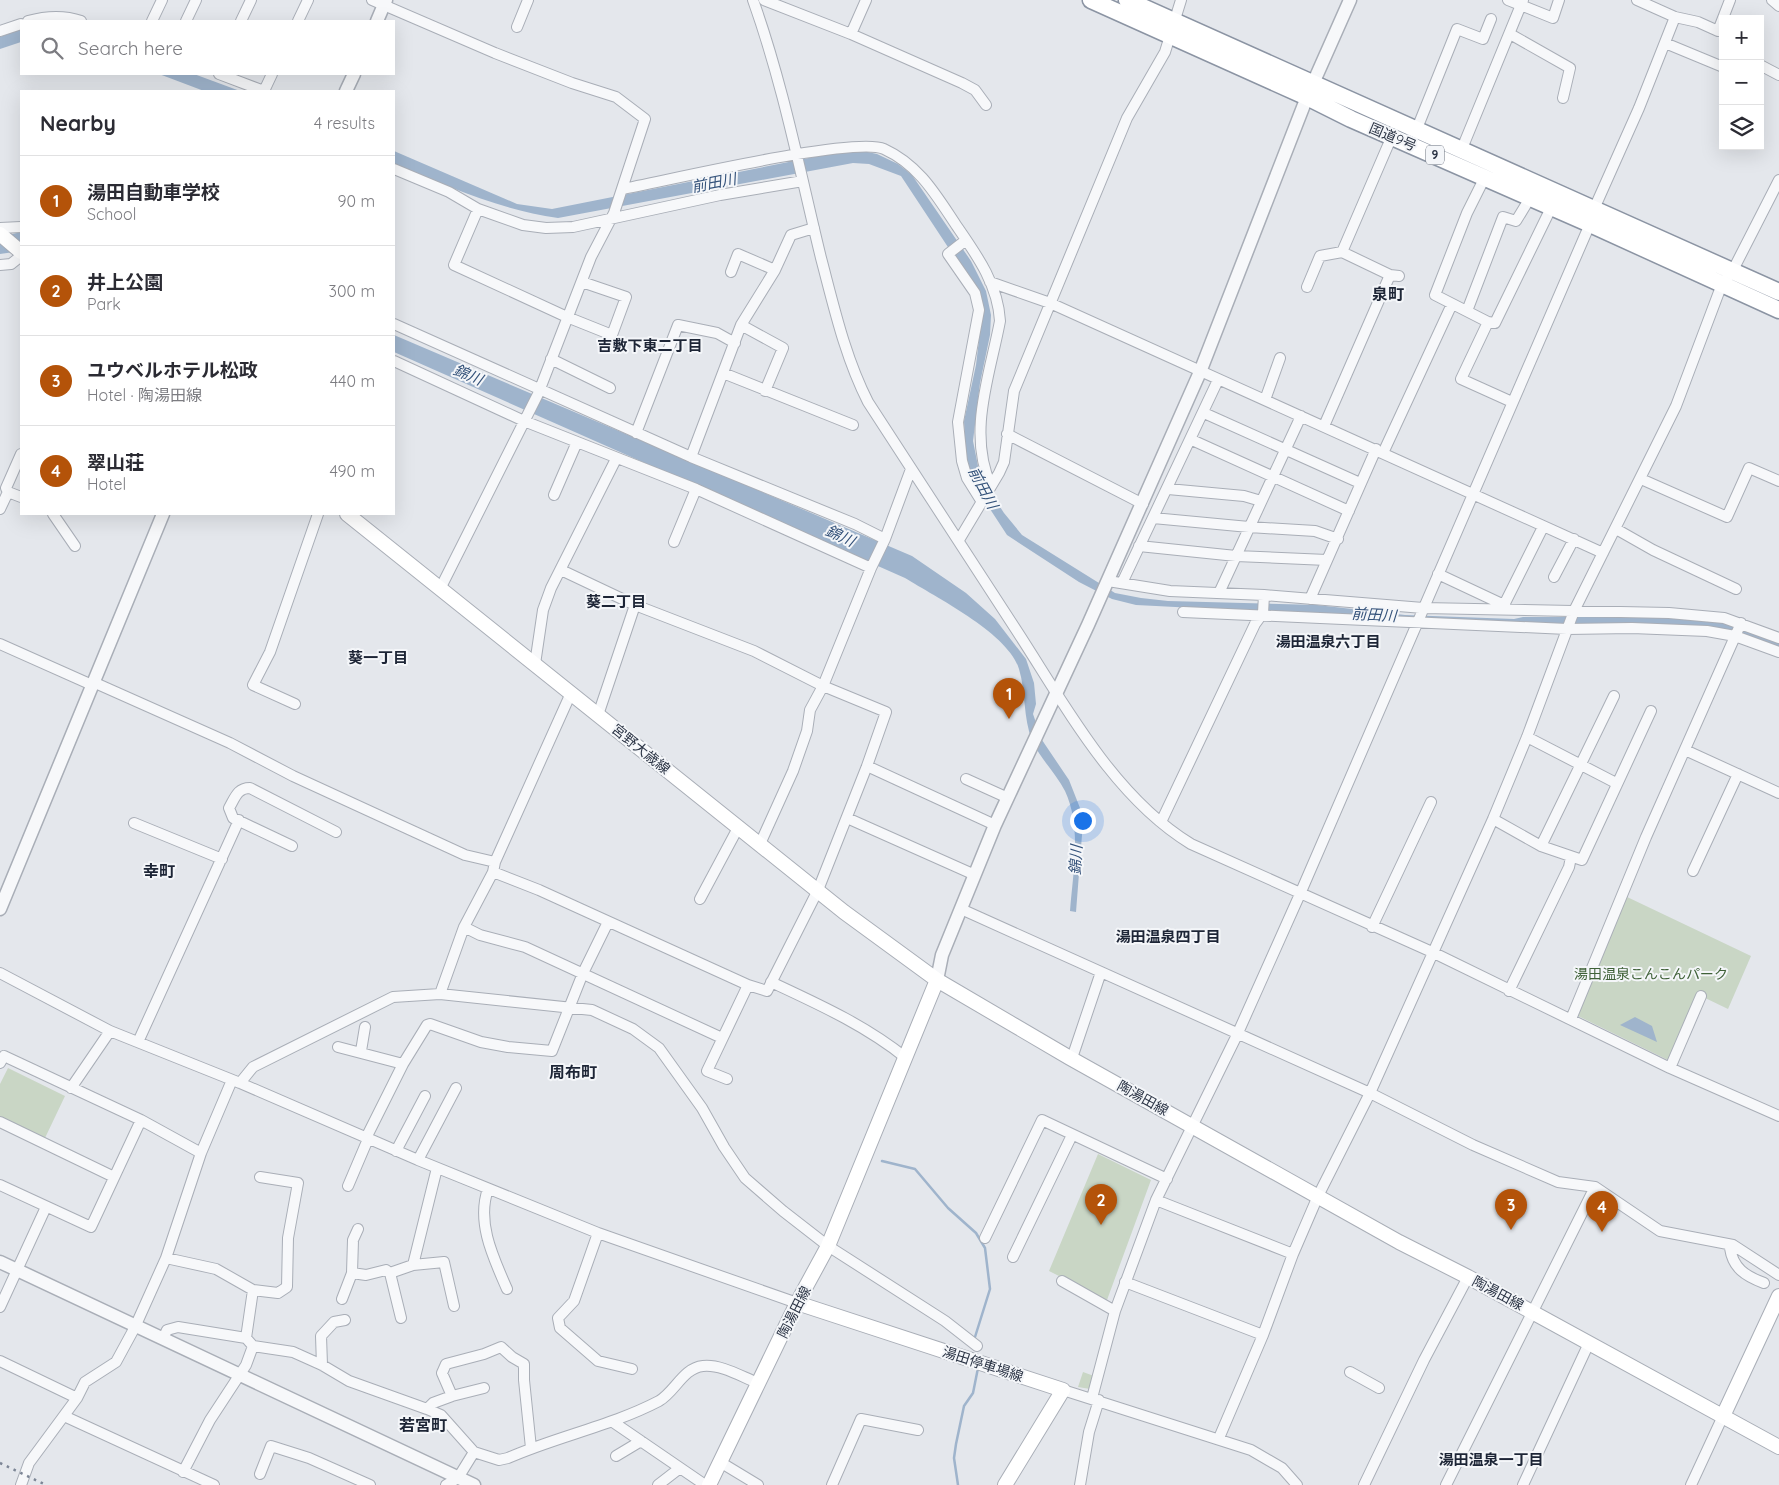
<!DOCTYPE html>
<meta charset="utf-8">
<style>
body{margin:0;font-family:Quicksand,"Noto Sans JP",sans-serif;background:#f2f2f3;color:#2b2b33}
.controls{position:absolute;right:15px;top:15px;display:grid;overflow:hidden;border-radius:0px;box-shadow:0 5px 20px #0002}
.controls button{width:45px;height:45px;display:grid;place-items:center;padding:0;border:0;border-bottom:1px solid #e1e1e2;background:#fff;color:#2b2b33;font:25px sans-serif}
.you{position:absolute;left:1082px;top:820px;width:18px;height:18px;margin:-12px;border:4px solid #fff;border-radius:50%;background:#1a73e8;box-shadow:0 0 0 8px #1a73e833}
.badge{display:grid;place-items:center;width:32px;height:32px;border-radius:50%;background:#b45309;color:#fff;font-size:16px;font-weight:700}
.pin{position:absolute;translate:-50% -41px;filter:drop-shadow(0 1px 2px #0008)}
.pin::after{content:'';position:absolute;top:26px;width:18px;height:15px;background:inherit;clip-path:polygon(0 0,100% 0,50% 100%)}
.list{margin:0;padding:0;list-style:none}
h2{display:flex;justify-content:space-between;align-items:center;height:65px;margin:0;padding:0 20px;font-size:21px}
h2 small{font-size:16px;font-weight:400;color:#7c7c81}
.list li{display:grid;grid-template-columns:32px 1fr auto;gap:15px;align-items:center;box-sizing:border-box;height:90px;padding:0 20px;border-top:1px solid #e1e1e2}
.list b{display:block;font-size:19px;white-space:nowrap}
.list p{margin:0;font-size:16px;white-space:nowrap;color:#7c7c81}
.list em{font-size:16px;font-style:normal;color:#7c7c81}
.icon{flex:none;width:28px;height:28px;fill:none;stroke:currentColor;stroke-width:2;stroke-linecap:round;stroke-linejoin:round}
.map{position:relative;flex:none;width:1779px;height:1485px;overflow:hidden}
.search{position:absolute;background:#fff;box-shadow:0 5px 20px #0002;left:20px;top:20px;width:375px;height:55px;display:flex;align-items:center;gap:12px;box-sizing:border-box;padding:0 18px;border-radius:0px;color:#7c7c81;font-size:19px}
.panel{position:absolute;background:#fff;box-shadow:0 5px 20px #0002;left:20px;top:90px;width:375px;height:425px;border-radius:0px}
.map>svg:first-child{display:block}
.green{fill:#c9d6c5}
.water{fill:#9fb4cc}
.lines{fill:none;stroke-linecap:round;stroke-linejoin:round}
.stream{stroke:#9fb4cc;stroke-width:2.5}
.minor-casing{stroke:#a9aeb7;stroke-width:12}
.tertiary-casing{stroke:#a9aeb7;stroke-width:15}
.secondary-casing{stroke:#a9aeb7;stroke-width:16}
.trunk-casing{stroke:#8b94a3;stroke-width:19}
.minor{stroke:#f7f8fa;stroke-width:10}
.tertiary{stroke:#f7f8fa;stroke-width:12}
.secondary{stroke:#fff;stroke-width:14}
.trunk{stroke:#fff;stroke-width:16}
.rail{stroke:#7d8696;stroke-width:2.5;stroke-dasharray:2.5 5;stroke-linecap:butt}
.labels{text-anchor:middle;stroke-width:4;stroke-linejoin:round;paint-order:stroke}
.shield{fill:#f4f6f9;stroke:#676e7b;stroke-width:1}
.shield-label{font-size:12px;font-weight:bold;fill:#2b3445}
.street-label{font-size:14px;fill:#2b3445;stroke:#f4f6f9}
.park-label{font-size:14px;fill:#3f6138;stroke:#f4f6f9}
.water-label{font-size:15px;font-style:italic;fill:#34527a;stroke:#f4f6f9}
.neighbourhood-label{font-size:15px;font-weight:bold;fill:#1d2536;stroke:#f4f6f9}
.quarter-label{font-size:16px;font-weight:bold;fill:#1d2536;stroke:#f4f6f9}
</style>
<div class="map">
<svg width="1779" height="1485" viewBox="0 0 1779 1485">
<rect width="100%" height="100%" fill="#e4e7ec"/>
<!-- green -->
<path class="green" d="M1625,896L1751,956L1728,1009L1701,996L1670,1061L1576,1015Z
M8,1068L65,1096L45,1138L0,1118V1084Z
M1098,1154L1151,1180L1107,1300L1049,1271Z
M1083,1372L1094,1376L1090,1389L1078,1387Z"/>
<!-- water -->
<path class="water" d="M21,29V42L0,49V37Z
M159,74H194L240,91H204Z
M394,151L517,204L552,209L834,153L863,151L877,154L898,164L912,175L971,261L986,291L991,315L990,335L980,383L973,441L980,476L1004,513L1022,535L1115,593L1141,598L1168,601L1317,605L1405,615L1514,619L1523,617H1665L1721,621L1779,642V647L1722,629L1673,624L1546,626L1156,606L1136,605L1112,599L1079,582L1007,535L975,486L966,466L964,421L976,365L983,306L977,291L901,176L869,164L853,163L558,218C500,210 448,186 394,165Z
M21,232V251L0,254V237Z
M394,335L912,556L966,593L995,619L1026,659L1034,683L1036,704L1033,714L1042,740L1069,780L1080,808L1082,835L1076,912L1070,911C1073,871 1082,828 1065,791C1056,773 1040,759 1032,740C1023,718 1026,692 1019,669C1008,633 937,598 905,578L394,352Z
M1635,1017L1652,1026L1657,1042L1620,1025Z"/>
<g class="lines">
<!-- stream -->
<path class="stream" d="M882,1161L915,1169L948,1208L976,1233L985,1248L990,1289L975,1337
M958,1485L954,1458L956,1444L964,1406L973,1393L978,1368"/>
<defs>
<path id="minor" d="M372,0L495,53L572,83L616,97L645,119L614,213L591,257L538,394L440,589
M753,0C783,84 800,172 821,258C834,307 845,357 868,402C916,477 965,551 1013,625C1063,701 1112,796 1191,844L1432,952L1670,1068L1779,1116
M764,0L851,34L962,83L975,90L986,105
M1508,0L1553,18L1559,0
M1637,0L1675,17L1698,22L1718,31L1730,0
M1772,0L1779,6
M28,21C46,16 64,15 81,21
M152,21L162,0
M186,21L196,0
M241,21L251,0
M298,21L308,0
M517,27L528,0
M0,31L21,24
M851,34L866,0
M1510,34L1570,68L1563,98
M1665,43L1723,67
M1760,65L1779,75
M219,74L264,91
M264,91L272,74
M1416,131L1457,29L1483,39L1491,19
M1461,151L1523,0
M394,169L449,192L478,209L523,225L546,228L573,227L720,195L803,181
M1485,177L1467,213L1435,295L1488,322L1495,323L1551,208
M622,189C666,181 854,136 884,149C919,165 936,195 956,225C976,254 998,284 1000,321C990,375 967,432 991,486
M478,209L454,265L567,317L612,335L626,297L582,282
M1594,209L1639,108L1675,17
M0,228L21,227
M966,240L948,254L975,293L979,310L958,422L962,461L967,478L982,502
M1342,252L1390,275L1399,276
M0,265L11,264L21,256
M731,272L738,254L775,270
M990,282L1050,303L1603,553
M1307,287L1320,256L1342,252L1392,136
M1467,311L1503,217L1516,221L1530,198
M1488,322L1461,379L1512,402
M394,324L691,457L855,524L885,539
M741,325L783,348L765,391
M551,359L610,388
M394,361L524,421L696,489L871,568
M723,373L853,425
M1265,400L1280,358
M1204,413L1360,483
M1324,426L1390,275
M636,433L678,325L717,333L735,343
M1007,434L1143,504
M1192,440L1349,511
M1383,453L1452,304
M691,457L741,325L775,270L791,235L814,228
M1641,479L1727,517L1749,468L1779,481
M1168,489L1244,496L1261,501
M8,492L21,497
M554,495L577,442
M0,509L8,492L6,488L21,454
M53,514L75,546
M1153,518L1249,527L1315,531L1338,539
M1616,529L1653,550L1736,589
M959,540L999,473L1004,462L1014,391L1127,118L1165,52L1181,0
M674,542L696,489
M1139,546L1236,556L1327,560
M561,570L635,605L754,651L823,686L886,712L867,766
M1438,574L1504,605
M1554,577L1574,539
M1108,581L1170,591L1264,595L1423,608L1669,613L1724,618L1779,638
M1122,583L1218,380
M1219,593L1301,416
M1310,599L1376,449
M1500,608L1504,605L1543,527
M1183,612L1567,629L1632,628L1707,631L1735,636L1779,652
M0,644L92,685
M535,664L543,610L551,588L616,459
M93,682L230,743L293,776L465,855L495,862
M295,704L253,685L270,652L318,514
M598,715L635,605
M1527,737L1616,783
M1685,750L1779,793
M966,779L1008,798
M847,818L975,875
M1493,819L1541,846L1582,860L1651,711
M1161,822L1255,624L1263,613L1264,595
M134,823L222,859
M760,844L793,771L807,731L810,710L823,686L871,568L885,539L911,469
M292,846L233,818L229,808C235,798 237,788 250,788L336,832
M1541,846L1614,696
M1693,871L1738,774
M493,872L539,890L748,985L767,991L818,890L867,766L995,825
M700,899L739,826
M961,909L1370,1093L1473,1145L1558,1182L1595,1187L1660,1231L1733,1245L1779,1275
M464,927L480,935L525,947L722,1038
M1372,927L1431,802
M0,973L110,1031L240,1083L418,1160L598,1233L797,1303
M771,982C818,1004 865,1025 906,1058
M1509,991L1569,867L1571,857
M440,994L464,927L493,872L495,862L571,693
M1571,1019L1646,837L1741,623
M138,1042L239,820
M338,1047L403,1064
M361,1051L365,1027
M1072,1058L1101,972
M0,1063L4,1056L141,1120L201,1153
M1670,1068L1701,996
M727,1079L707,1071L748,985
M240,1083L253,1067L393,997L440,994L592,1010L633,1029L659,1048L702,1108L724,1147L745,1178L783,1211L828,1246L945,1321L977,1346
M71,1088L110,1031
M0,1122L114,1177
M366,1138L403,1064L427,1025L430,1024L481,1042L508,1047L552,1051L583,973L608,922
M396,1151L425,1096
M418,1160L456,1088
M0,1185L91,1227L141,1120
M348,1186L368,1139
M488,1189C476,1223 494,1259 507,1289
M1156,1200L1293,1254
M358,1229L353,1240L352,1273L366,1275L386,1270L390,1273L413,1265L437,1168
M598,1233L574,1301L558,1318L560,1328L598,1361L632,1369
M985,1238L1042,1120L1167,1179
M1733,1245L1730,1248C1733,1268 1745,1276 1764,1283
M1013,1257L1072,1135
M166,1258L216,1269L253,1290L278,1293L287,1287L288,1238L298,1183L260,1177
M413,1265L444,1262L454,1306
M390,1273L401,1318
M1062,1281L1115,1311
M1125,1282L1263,1335
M342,1299L352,1273
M0,1307L46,1207
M246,1338L253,1290
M163,1339L167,1330L178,1327L246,1338L253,1346L293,1352L322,1365L349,1381L427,1409L441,1415L474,1452L499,1460L508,1458C558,1436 611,1426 659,1401C675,1392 683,1368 703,1366C721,1364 742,1377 758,1383
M0,1361L77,1398
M322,1365L321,1336L334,1322L345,1320
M1350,1372L1379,1388
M1063,1390L1251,1450L1282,1468L1297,1485
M452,1396L484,1388
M1092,1398L1115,1311L1156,1200L1237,1035L1300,894L1590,224
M427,1409L433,1403L452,1396L442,1373L446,1364L484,1354L501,1347L512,1357L524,1364V1380L531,1448
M64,1416L214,1485
M613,1422L705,1485
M1219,1438L1263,1335L1293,1254L1318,1196L1370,1093L1493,819L1527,737L1574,611L1676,406L1722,284L1732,272L1779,180
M616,1456L641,1441
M720,1462L758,1485
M183,1472L210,1420L246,1365L253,1346
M260,1474L271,1446L309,1458L370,1485
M21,1485L29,1463L77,1398L85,1382L116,1362L135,1327L166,1258L201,1153L232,1080
M446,1485L458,1478L474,1452
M658,1485L680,1468
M832,1485L861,1419L918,1430
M1080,1485L1089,1432L1099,1400
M1364,1485L1424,1360L1468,1277
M1446,1485L1595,1187
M1523,1485L1589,1343
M1691,1485L1723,1416"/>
<path id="tertiary" d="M377,21L386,0
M346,91L354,74
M0,909L163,514
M937,980L942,955L995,825L1088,625L1200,372L1307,97L1350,0
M0,1262L474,1485"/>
<path id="secondary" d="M0,234L21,252
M347,514L844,912L937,980L1070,1058L1399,1242L1468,1277L1779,1447
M797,1303L1063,1390L1005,1485
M1723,1416L1779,1296
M709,1485L797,1303L828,1246L937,980"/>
<path id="trunk" d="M1091,0L1307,97L1351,119L1590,224L1779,310
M1127,0L1779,292"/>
</defs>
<!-- minor casing -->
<use href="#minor" class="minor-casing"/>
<!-- tertiary casing -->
<use href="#tertiary" class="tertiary-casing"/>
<!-- secondary casing -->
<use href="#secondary" class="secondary-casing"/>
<!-- trunk casing -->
<use href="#trunk" class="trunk-casing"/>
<!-- minor -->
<use href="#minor" class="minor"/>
<!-- tertiary -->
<use href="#tertiary" class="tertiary"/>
<!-- secondary -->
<use href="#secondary" class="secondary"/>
<!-- trunk -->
<use href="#trunk" class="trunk"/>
<!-- rail -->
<path class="rail" d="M0,1463L46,1485"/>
</g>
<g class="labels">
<!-- shield labels -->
<rect class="shield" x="1426" y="145.5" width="18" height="19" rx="4"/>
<g class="shield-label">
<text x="1435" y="159">9</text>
</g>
<!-- street labels -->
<g class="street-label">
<text transform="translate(1393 137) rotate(23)" y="5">国道9号</text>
<text transform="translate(641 749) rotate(39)" y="5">宮野大歳線</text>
<text transform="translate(1143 1098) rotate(29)" y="5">陶湯田線</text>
<text transform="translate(1498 1293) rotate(28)" y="5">陶湯田線</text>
<text transform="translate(794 1312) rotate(-63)" y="5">陶湯田線</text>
<text transform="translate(983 1364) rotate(18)" y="5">湯田停車場線</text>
</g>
<!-- park labels -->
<g class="park-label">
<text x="1651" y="979">湯田温泉こんこんパーク</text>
</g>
<!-- water labels -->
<g class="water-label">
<text transform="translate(714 183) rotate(-11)" y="5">前田川</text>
<text transform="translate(468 375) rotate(23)" y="5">錦川</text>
<text transform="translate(983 488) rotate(62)" y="5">前田川</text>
<text transform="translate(840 536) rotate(25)" y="5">錦川</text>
<text transform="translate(1374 615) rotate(3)" y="5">前田川</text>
<text transform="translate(1076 860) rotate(-87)" y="5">錦川</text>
</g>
<!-- neighbourhood labels -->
<g class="neighbourhood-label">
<text x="650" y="351">吉敷下東二丁目</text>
<text x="616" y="607">葵二丁目</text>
<text x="1328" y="647">湯田温泉六丁目</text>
<text x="378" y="663">葵一丁目</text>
<text x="1168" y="942">湯田温泉四丁目</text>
<text x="1491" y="1465">湯田温泉一丁目</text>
</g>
<!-- quarter labels -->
<g class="quarter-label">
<text x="1388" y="300">泉町</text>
<text x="159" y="877">幸町</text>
<text x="573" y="1078">周布町</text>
<text x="423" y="1431">若宮町</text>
</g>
</g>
</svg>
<div class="controls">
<button>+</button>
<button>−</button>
<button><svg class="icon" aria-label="layers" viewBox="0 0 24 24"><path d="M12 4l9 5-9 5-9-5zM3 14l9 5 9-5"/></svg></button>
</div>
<div class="you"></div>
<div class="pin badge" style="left:1009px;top:719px">1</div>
<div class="pin badge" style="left:1101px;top:1225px">2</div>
<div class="pin badge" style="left:1511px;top:1230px">3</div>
<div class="pin badge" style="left:1602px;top:1232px">4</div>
<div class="search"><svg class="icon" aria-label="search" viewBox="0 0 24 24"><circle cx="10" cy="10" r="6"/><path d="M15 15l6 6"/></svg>Search here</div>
<section class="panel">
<h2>Nearby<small>4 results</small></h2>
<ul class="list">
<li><span class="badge">1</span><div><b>湯田自動車学校</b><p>School</p></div><em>90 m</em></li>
<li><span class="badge">2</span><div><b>井上公園</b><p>Park</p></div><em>300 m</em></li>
<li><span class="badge">3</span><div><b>ユウベルホテル松政</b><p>Hotel · 陶湯田線</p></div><em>440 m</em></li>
<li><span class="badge">4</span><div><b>翠山荘</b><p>Hotel</p></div><em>490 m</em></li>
</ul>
</section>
</div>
